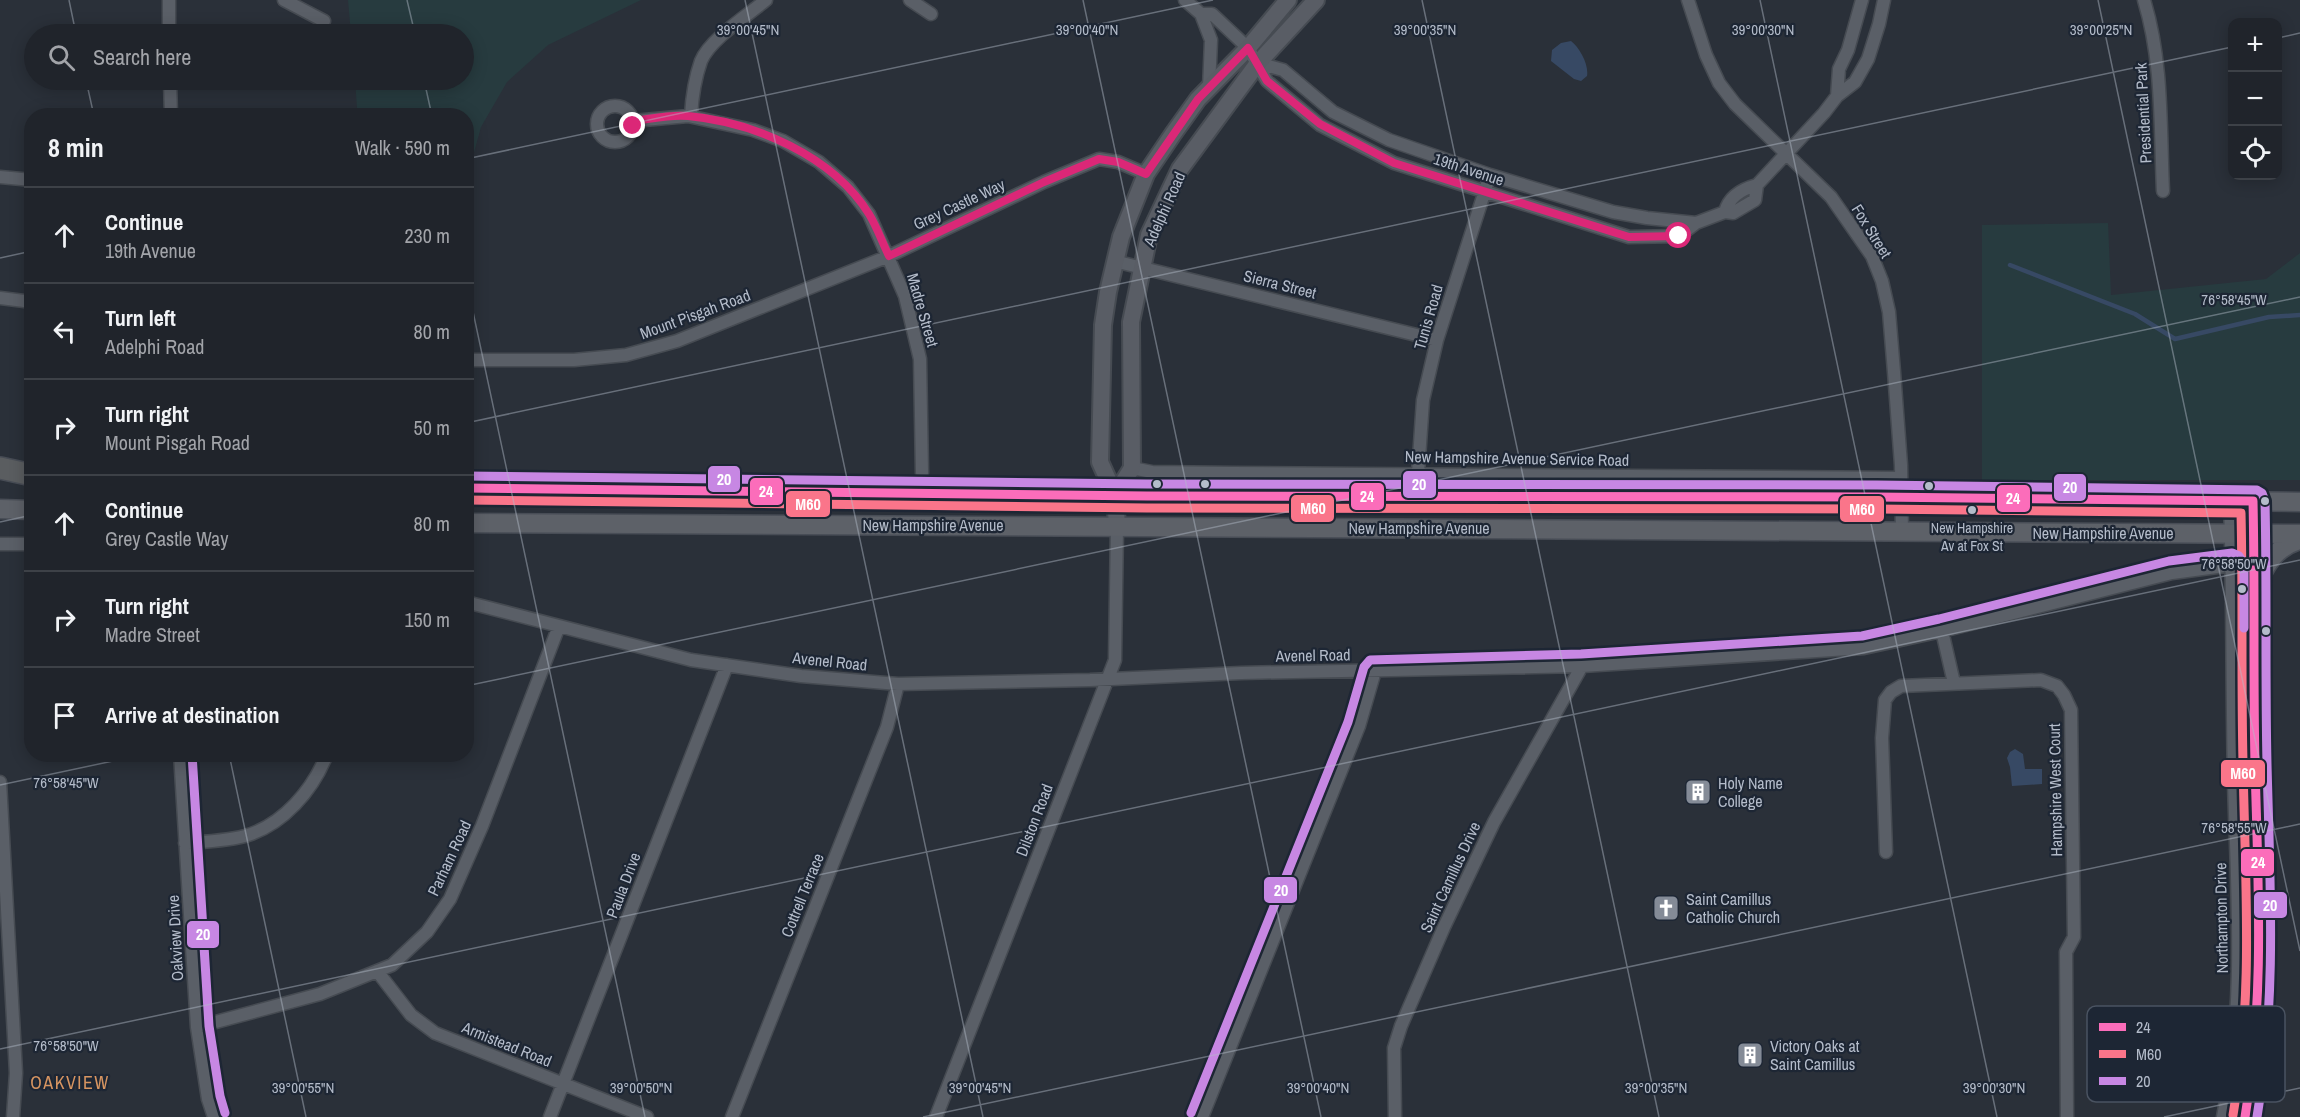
<!DOCTYPE html>
<meta charset="utf-8">
<style>
body{margin:0;font-family:"Archivo Narrow",sans-serif;background:#282c33;color:#f1f3f6}
.controls{position:absolute;right:18px;top:18px;display:grid;overflow:hidden;border-radius:12px;box-shadow:0 3px 15px #0003}
.controls button{width:54px;height:54px;display:grid;place-items:center;padding:0;border:0;border-bottom:2px solid #3d4147;background:#20242b;color:#f1f3f6;font:30px sans-serif}
.stop{position:absolute;width:18px;height:18px;margin:-14px;border:4px solid #db2777;border-radius:50%;background:#fff}
.stop.end{background:#db2777;border-color:#fff;box-shadow:0 2px 6px #0008}
.list{margin:0;padding:0;list-style:none}
h2{display:flex;justify-content:space-between;align-items:center;height:78px;margin:0;padding:0 24px;font-size:26px}
h2 small{font-size:20px;font-weight:400;color:#a2a4a9}
.list li{display:grid;grid-template-columns:39px 1fr auto;gap:18px;align-items:center;box-sizing:border-box;height:96px;padding:0 24px;border-top:2px solid #3d4147}
.list b{display:block;font-size:22px;white-space:nowrap}
.list p{margin:0;font-size:20px;white-space:nowrap;color:#a2a4a9}
.list em{font-size:20px;font-style:normal;color:#a2a4a9}
.icon{flex:none;width:33px;height:33px;fill:none;stroke:currentColor;stroke-width:2;stroke-linecap:round;stroke-linejoin:round}
.map{position:relative;flex:none;width:2300px;height:1117px;overflow:hidden}
.search{position:absolute;background:#20242b;box-shadow:0 3px 15px #0003;left:24px;top:24px;width:450px;height:66px;display:flex;align-items:center;gap:15px;box-sizing:border-box;padding:0 21px;border-radius:33px;color:#a2a4a9;font-size:22px}
.panel{position:absolute;background:#20242b;box-shadow:0 3px 15px #0003;left:24px;top:108px;width:450px;height:654px;border-radius:24px}
.map>svg:first-child{display:block}
.green{fill:#273b3f}
.water{fill:#374964}
.lines{fill:none;stroke-linecap:round;stroke-linejoin:round}
.stream{stroke:#374964;stroke-width:4.5}
.minor-casing{stroke:#464b52;stroke-width:15}
.secondary-casing{stroke:#464b52;stroke-width:20}
.primary-casing{stroke:#484d56;stroke-width:21}
.motorway-casing{stroke:#474c55;stroke-width:24}
.minor{stroke:#5a5f67;stroke-width:12}
.secondary{stroke:#595d65;stroke-width:16}
.primary{stroke:#5d6168;stroke-width:18}
.motorway{stroke:#5a5d60;stroke-width:21}
.bus-1-casing{stroke:#1d2634;stroke-width:14}
.bus-2-casing{stroke:#1d2634;stroke-width:14}
.bus-3-casing{stroke:#1d2634;stroke-width:14}
.bus-1{stroke:#fb6dba;stroke-width:9}
.bus-2{stroke:#fa758a;stroke-width:9}
.bus-3{stroke:#c787e3;stroke-width:9}
.route{stroke:#db2777;stroke-width:8}
.ticks{fill:none;stroke:#b4bcca;stroke-width:1.5;stroke-opacity:0.45}
.bus-dot{fill:#b4bcca;stroke:#1d2634;stroke-width:2}
.labels{text-anchor:middle;stroke-width:4.5;stroke-linejoin:round;paint-order:stroke}
.bus-label{font-size:14px;fill:#b4bcca;stroke:#1d2634}
.street-label{font-size:16px;fill:#b4bcca;stroke:#1d2634}
.poi-label{font-size:16px;fill:#b4bcca;stroke:#1d2634;text-anchor:start}
.neighbourhood-label{font-size:18px;letter-spacing:1.5px;fill:#d79561;stroke:#1d2634}
.key{fill:#1d2634;stroke:#4a5361;stroke-width:1.5}
.key-label{font-size:16px;fill:#b4bcca}
.ticks-label{font-size:15px;text-anchor:middle;fill:#b4bcca;stroke:#1d2634;stroke-width:4.5;stroke-linejoin:round;paint-order:stroke}
.line-badge{stroke:#1d2634;stroke-width:2}
.badge-label{font-size:16px;text-anchor:middle;font-weight:bold;fill:#fff}
</style>
<div class="map">
<svg width="2300" height="1117" viewBox="0 0 2300 1117">
<rect width="100%" height="100%" fill="#2a3039"/>
<!-- green -->
<path class="green" d="M348,0H641L548,45L507,82L481,127L467,178L466,116L352,115L357,108L355,80H464V34H351Z
M2108,223L2111,295L2266,279L2300,253V480H1982V225Z"/>
<!-- water -->
<path class="water" d="M1571,41C1580,48 1589,65 1587,76L1581,81L1574,79L1551,61L1552,50L1561,43Z
M2015,749L2023,754L2025,769H2042V784L2012,786L2010,767L2007,758L2010,752Z"/>
<g class="lines">
<!-- stream -->
<path class="stream" d="M2010,265L2135,314L2175,339L2269,317L2300,315"/>
<defs>
<path id="minor" d="M169,0V34
M284,0L324,21
M910,0L931,14
M1185,0L1201,14H1212L1248,48L1267,81L1320,125L1394,163L1629,237L1679,236L1696,223L1725,212L1733,213L1755,200L1757,185L1824,113L1837,96L1855,82L1868,59L1879,24L1884,0
M1688,0L1706,55L1719,83L1735,104L1831,197L1872,256L1882,281L1889,312L1894,372L1901,465L1902,532
M2144,0C2163,62 2160,126 2163,191
M1201,14L1211,40L1209,88
M1258,63L1283,70L1333,112L1389,140L1490,175L1613,212L1647,218L1696,223
M170,80L171,116
M1837,96L1839,69L1848,50L1862,0
M597 124a18 18 0 1 1 36 0a18 18 0 1 1-36 0Z
M691,116C692,98 695,78 701,61C710,39 748,15 766,0
M633,121L688,116L753,130L783,141L819,162L848,187L869,214L905,296L920,359L922,473
M0,177L32,180
M1725,212C1729,196 1742,189 1757,185
M1114,261L1437,340
M0,298L32,302
M466,360H574L626,355L677,341L889,256L1044,182L1099,159L1118,162L1146,174
M1132,468L1152,472L1233,473L1901,478
M1418,473L1423,400L1437,340L1490,175
M0,544H32
M466,602L691,660L801,676L898,684L1090,680L1241,673L1582,666L1864,648L1942,631L2172,573L2232,565
M1942,631L1954,683
M180,754L197,1027L208,1099L214,1117
M0,782L16,1073L13,1117
M185,843C205,842 225,841 245,836C283,825 313,790 327,754
M1886,852L1882,738L1885,700L1891,692L1901,686L2041,680L2057,686L2064,695L2071,710L2074,937L2066,952L2067,1117
M377,971L411,1015L435,1033L647,1117
M197,1027L320,994L392,965L427,932L450,899L482,826L559,626
M550,1117L727,665
M732,1117L887,727L898,684
M936,1117L1115,660L1117,526
M1202,1117L1359,726L1375,671
M1395,1117L1394,1048L1401,1026L1444,927L1494,822L1582,666
M2223,1117C2246,1006 2237,894 2234,782C2232,689 2233,595 2230,501
M2245,1117C2269,1001 2258,882 2255,764C2253,677 2256,589 2253,501"/>
<path id="secondary" d="M1115,495L1132,468L1131,322L1149,235L1180,169L1258,63L1316,0
M1117,526L1115,495L1100,462L1103,325L1108,292L1121,237L1146,174L1173,134L1198,99L1248,48L1288,0"/>
<path id="primary" d="M466,488L1147,496L1877,497L2300,502
M0,509L32,510
M466,523L2300,534
M2254,597C2260,572 2273,547 2300,540"/>
<path id="motorway" d="M0,468L32,475"/>
</defs>
<!-- minor casing -->
<use href="#minor" class="minor-casing"/>
<!-- secondary casing -->
<use href="#secondary" class="secondary-casing"/>
<!-- primary casing -->
<use href="#primary" class="primary-casing"/>
<!-- motorway casing -->
<use href="#motorway" class="motorway-casing"/>
<!-- minor -->
<use href="#minor" class="minor"/>
<!-- secondary -->
<use href="#secondary" class="secondary"/>
<!-- primary -->
<use href="#primary" class="primary"/>
<!-- motorway -->
<use href="#motorway" class="motorway"/>
<defs>
<path id="bus-1" d="M466,488L1147,496L1877,497L2253,501C2255,589 2253,676 2255,764C2258,885 2265,997 2245,1117"/>
<path id="bus-2" d="M466,500L1147,508L1877,509L2241,513C2243,596 2241,679 2243,762C2245,884 2254,994 2233,1115"/>
<path id="bus-3" d="M466,476L1147,484L1877,485L2257,490L2262,493L2265,501C2267,588 2265,676 2267,764C2270,884 2277,998 2257,1117
M192,754L209,1026L220,1096L225,1113
M1191,1113L1348,722L1364,667L1370,660L1581,654L1862,636L1939,619L2169,561L2232,553L2239,556L2244,563V628"/>
</defs>
<!-- bus-1 casing -->
<use href="#bus-1" class="bus-1-casing"/>
<!-- bus-2 casing -->
<use href="#bus-2" class="bus-2-casing"/>
<!-- bus-3 casing -->
<use href="#bus-3" class="bus-3-casing"/>
<!-- bus-1 -->
<use href="#bus-1" class="bus-1"/>
<!-- bus-2 -->
<use href="#bus-2" class="bus-2"/>
<!-- bus-3 -->
<use href="#bus-3" class="bus-3"/>
</g>
<g class="lines">
<!-- route -->
<path class="route" d="M633,126V121C651,119 671,114 688,116C754,122 833,156 869,214C877,227 882,242 889,256L1044,182L1099,159L1118,162L1146,174L1198,99L1248,48L1267,81L1320,124L1394,163L1629,237L1679,236"/>
</g>
<!-- ticks -->
<path class="ticks" d="M69,0L76,34M407,0L415,34M745,0L983,1117M1083,0L1321,1117M1422,0L1659,1117M1760,0L1997,1117M2098,0L2300,951M2278,38L2300,33M86,80L94,116M424,80L432,116M466,159L1213,0M0,258L32,251M466,279L645,1117M466,423L2232,47M0,522L32,515M466,686L2300,297M229,754L306,1117M0,785L146,754M0,1049L2300,560M923,1117L2300,824M2164,1117L2300,1088"/>
<!-- icons -->
<defs>
<symbol id="building-square" viewBox="-11 -11 22 22"><rect x="-9" y="-9" width="18" height="18" rx="4" fill="#848b97" stroke="#1d2634"/><path d="M-4-6H4V6H1V3H-1V6H-4ZM-2.5-4.3h1.7v1.8h-1.7ZM.8-4.3h1.7v1.8H.8ZM-2.5-1h1.7V.8h-1.7ZM.8-1h1.7V.8H.8Z" fill="#fff"/></symbol>
<symbol id="church-square" viewBox="-11 -11 22 22"><rect x="-9" y="-9" width="18" height="18" rx="4" fill="#848b97" stroke="#1d2634"/><path d="M-1.2-6h2.4v3.5h3.3v2.4h-3.3V6h-2.4V-.1h-3.3v-2.4h3.3Z" fill="#fff"/></symbol>
</defs>
<g fill-rule="evenodd">
<use href="#building-square" x="1683" y="777" width="30" height="30"/>
<use href="#church-square" x="1651" y="893" width="30" height="30"/>
<use href="#building-square" x="1735" y="1040" width="30" height="30"/>
</g>
<!-- markers -->
<g class="bus-dot">
<circle cx="1157" cy="484" r="5"/>
<circle cx="1205" cy="484" r="5"/>
<circle cx="1929" cy="486" r="5"/>
<circle cx="2265" cy="501" r="5"/>
<circle cx="1972" cy="510" r="5"/>
<circle cx="2242" cy="589" r="5"/>
<circle cx="2266" cy="631" r="5"/>
</g>
<g class="labels">
<!-- bus labels -->
<g class="bus-label">
<text x="1972" y="533">New Hampshire<tspan x="1972" dy="18">Av at Fox St</tspan></text>
</g>
<!-- street labels -->
<g class="street-label">
<text transform="translate(2143 113) rotate(-93)" y="6">Presidential Park</text>
<text transform="translate(1469 169) rotate(18)" y="6">19th Avenue</text>
<text transform="translate(959 204) rotate(-25)" y="6">Grey Castle Way</text>
<text transform="translate(1164 209) rotate(-66)" y="6">Adelphi Road</text>
<text transform="translate(1872 231) rotate(58)" y="6">Fox Street</text>
<text transform="translate(1280 284) rotate(14)" y="6">Sierra Street</text>
<text transform="translate(923 310) rotate(74)" y="6">Madre Street</text>
<text transform="translate(695 314) rotate(-20)" y="6">Mount Pisgah Road</text>
<text transform="translate(1428 317) rotate(-74)" y="6">Tunis Road</text>
<text transform="translate(1517 458) rotate(1)" y="6">New Hampshire Avenue Service Road</text>
<text x="933" y="531">New Hampshire Avenue</text>
<text x="1419" y="534">New Hampshire Avenue</text>
<text x="2103" y="539">New Hampshire Avenue</text>
<text transform="translate(1313 655) rotate(-1)" y="6">Avenel Road</text>
<text transform="translate(830 661) rotate(6)" y="6">Avenel Road</text>
<text transform="translate(2055 790) rotate(-91)" y="6">Hampshire West Court</text>
<text transform="translate(1034 820) rotate(-69)" y="6">Dilston Road</text>
<text transform="translate(449 858) rotate(-65)" y="6">Parham Road</text>
<text transform="translate(1450 877) rotate(-65)" y="6">Saint Camillus Drive</text>
<text transform="translate(623 885) rotate(-69)" y="6">Paula Drive</text>
<text transform="translate(802 895) rotate(-68)" y="6">Cottrell Terrace</text>
<text transform="translate(2221 918) rotate(-91)" y="6">Northampton Drive</text>
<text transform="translate(175 938) rotate(-93)" y="6">Oakview Drive</text>
<text transform="translate(507 1044) rotate(22)" y="6">Armistead Road</text>
</g>
<!-- poi labels -->
<g class="poi-label">
<text x="1718" y="789">Holy Name<tspan x="1718" dy="18">College</tspan></text>
<text x="1686" y="905">Saint Camillus<tspan x="1686" dy="18">Catholic Church</tspan></text>
<text x="1770" y="1052">Victory Oaks at<tspan x="1770" dy="18">Saint Camillus</tspan></text>
</g>
<!-- neighbourhood labels -->
<g class="neighbourhood-label">
<text x="70" y="1089">OAKVIEW</text>
</g>
</g>
<!-- legend -->
<rect x="2087" y="1006" width="198" height="96" rx="9" class="key"/>
<rect x="2099" y="1023" width="27" height="8" fill="#fb6dba"/>
<rect x="2099" y="1050" width="27" height="8" fill="#fa758a"/>
<rect x="2099" y="1077" width="27" height="8" fill="#c787e3"/>
<g class="key-label">
<text x="2136" y="1033">24</text>
<text x="2136" y="1060">M60</text>
<text x="2136" y="1087">20</text>
</g>
<g class="ticks-label">
<text x="748" y="35">39°00'45"N</text>
<text x="1087" y="35">39°00'40"N</text>
<text x="1425" y="35">39°00'35"N</text>
<text x="1763" y="35">39°00'30"N</text>
<text x="2101" y="35">39°00'25"N</text>
<text x="2234" y="305">76°58'45"W</text>
<text x="2234" y="569">76°58'50"W</text>
<text x="66" y="788">76°58'45"W</text>
<text x="2234" y="833">76°58'55"W</text>
<text x="66" y="1051">76°58'50"W</text>
<text x="303" y="1093">39°00'55"N</text>
<text x="641" y="1093">39°00'50"N</text>
<text x="980" y="1093">39°00'45"N</text>
<text x="1318" y="1093">39°00'40"N</text>
<text x="1656" y="1093">39°00'35"N</text>
<text x="1994" y="1093">39°00'30"N</text>
</g>
<g class="line-badge">
<rect x="707" y="465" width="34" height="28" rx="6" fill="#c787e3"/>
<rect x="1402" y="470" width="35" height="29" rx="6" fill="#c787e3"/>
<rect x="2053" y="473" width="34" height="29" rx="6" fill="#c787e3"/>
<rect x="749" y="477" width="35" height="29" rx="6" fill="#fb6dba"/>
<rect x="1350" y="482" width="35" height="29" rx="6" fill="#fb6dba"/>
<rect x="1996" y="484" width="35" height="29" rx="6" fill="#fb6dba"/>
<rect x="785" y="490" width="46" height="28" rx="6" fill="#fa758a"/>
<rect x="1290" y="494" width="45" height="29" rx="6" fill="#fa758a"/>
<rect x="1839" y="495" width="46" height="28" rx="6" fill="#fa758a"/>
<rect x="2220" y="759" width="46" height="29" rx="6" fill="#fa758a"/>
<rect x="2240" y="848" width="35" height="29" rx="6" fill="#fb6dba"/>
<rect x="1263" y="876" width="35" height="28" rx="6" fill="#c787e3"/>
<rect x="2253" y="891" width="35" height="28" rx="6" fill="#c787e3"/>
<rect x="186" y="920" width="34" height="29" rx="6" fill="#c787e3"/>
</g>
<g class="badge-label">
<text x="724" y="485">20</text>
<text x="1419" y="490">20</text>
<text x="2070" y="493">20</text>
<text x="766" y="497">24</text>
<text x="1367" y="502">24</text>
<text x="2013" y="504">24</text>
<text x="808" y="510">M60</text>
<text x="1313" y="514">M60</text>
<text x="1862" y="515">M60</text>
<text x="2243" y="779">M60</text>
<text x="2258" y="868">24</text>
<text x="1281" y="896">20</text>
<text x="2270" y="911">20</text>
<text x="203" y="940">20</text>
</g>
</svg>
<div class="controls">
<button>+</button>
<button>−</button>
<button><svg class="icon" aria-label="locate" viewBox="0 0 24 24"><circle cx="12" cy="12" r="6"/><path d="M12 2v4M12 18v4M2 12h4M18 12h4"/></svg></button>
</div>
<div class="stop" style="left:1679px;top:236px"></div>
<div class="stop end" style="left:633px;top:126px"></div>
<div class="search"><svg class="icon" aria-label="search" viewBox="0 0 24 24"><circle cx="10" cy="10" r="6"/><path d="M15 15l6 6"/></svg>Search here</div>
<section class="panel">
<h2>8 min<small>Walk · 590 m</small></h2>
<ul class="list">
<li><svg class="icon" aria-label="ahead" viewBox="0 0 24 24"><path d="M12 20V5M6 11l6-6 6 6"/></svg><div><b>Continue</b><p>19th Avenue</p></div><em>230 m</em></li>
<li><svg class="icon" aria-label="left" viewBox="0 0 24 24"><path d="M17 20v-9H6M10 6l-5 5 5 5"/></svg><div><b>Turn left</b><p>Adelphi Road</p></div><em>80 m</em></li>
<li><svg class="icon" aria-label="right" viewBox="0 0 24 24"><path d="M7 20v-9h11M14 6l5 5-5 5"/></svg><div><b>Turn right</b><p>Mount Pisgah Road</p></div><em>50 m</em></li>
<li><svg class="icon" aria-label="ahead" viewBox="0 0 24 24"><path d="M12 20V5M6 11l6-6 6 6"/></svg><div><b>Continue</b><p>Grey Castle Way</p></div><em>80 m</em></li>
<li><svg class="icon" aria-label="right" viewBox="0 0 24 24"><path d="M7 20v-9h11M14 6l5 5-5 5"/></svg><div><b>Turn right</b><p>Madre Street</p></div><em>150 m</em></li>
<li><svg class="icon" aria-label="arrive" viewBox="0 0 24 24"><path d="M6 21V4h12l-3 4 3 4H6"/></svg><div><b>Arrive at destination</b></div></li>
</ul>
</section>
</div>
